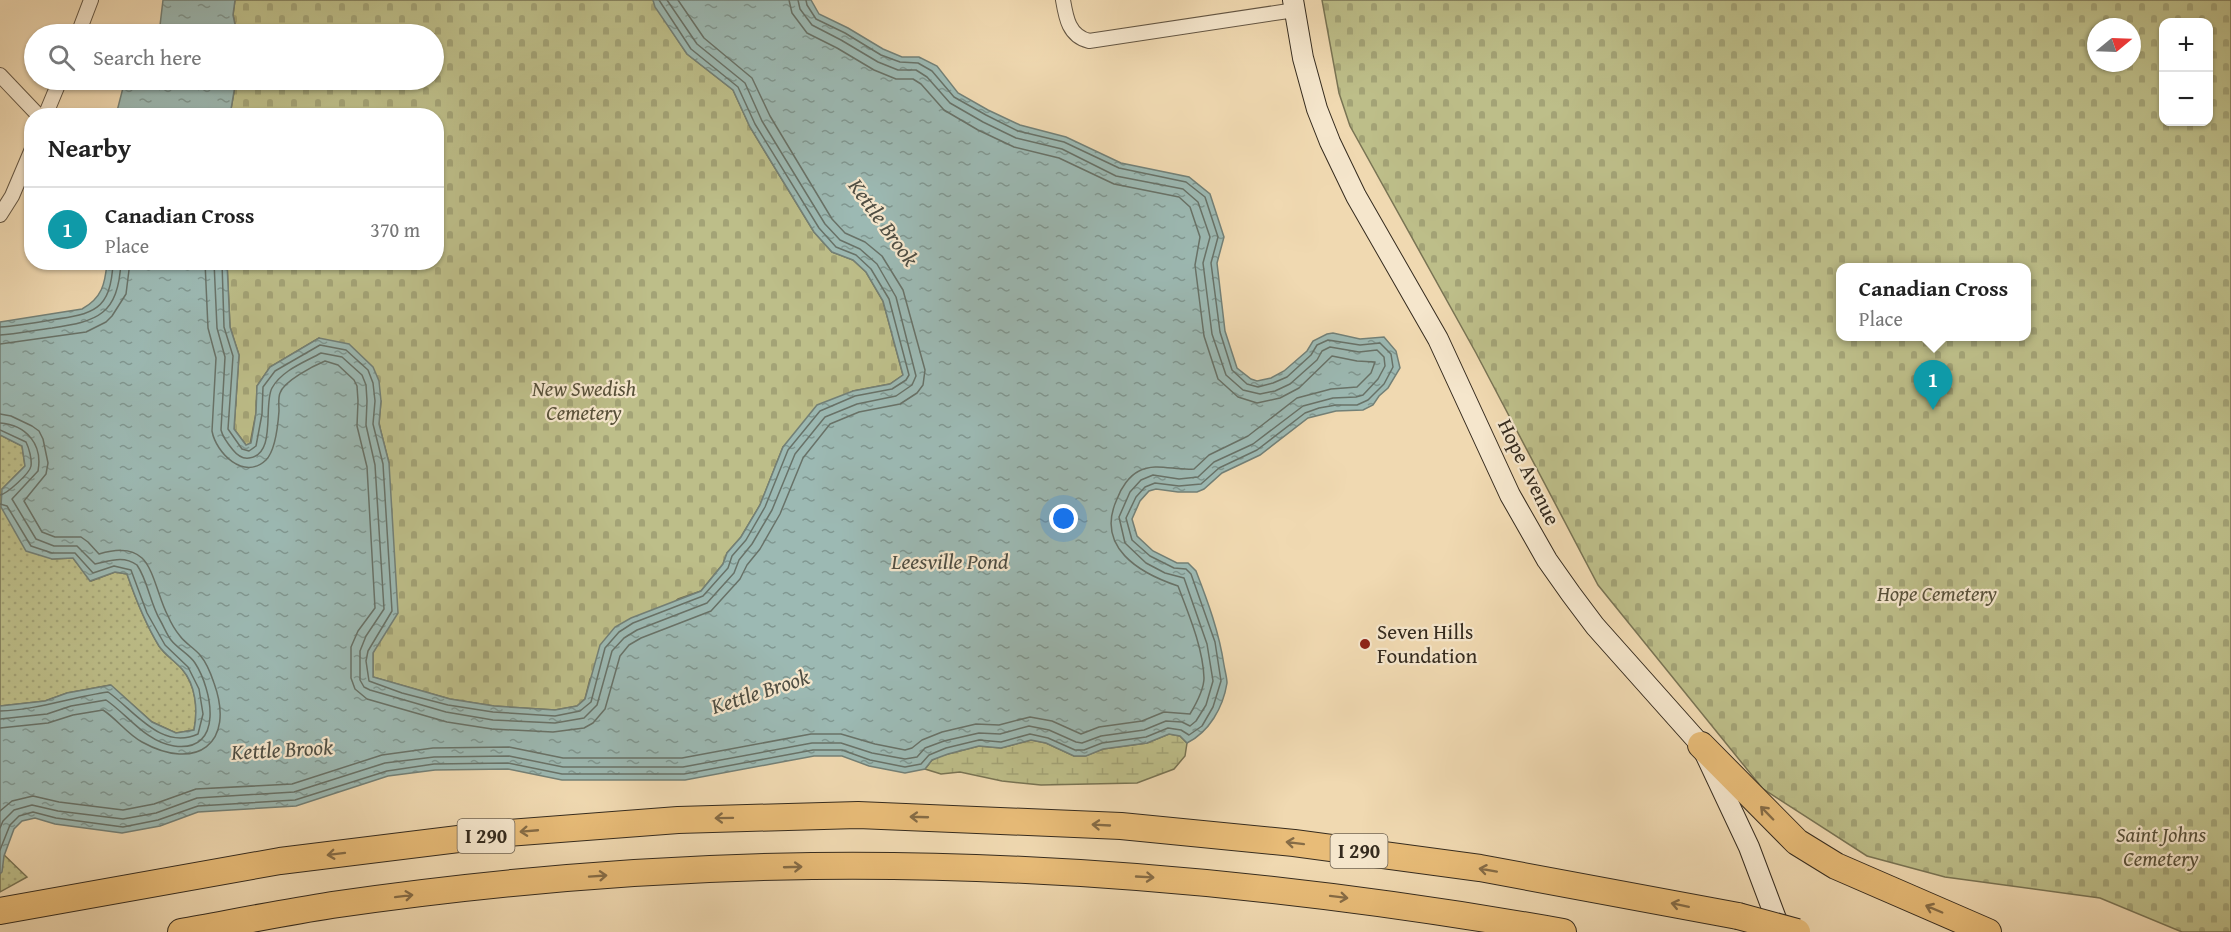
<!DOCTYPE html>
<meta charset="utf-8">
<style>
body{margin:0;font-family:"Gentium Book Plus",serif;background:#f6f6f6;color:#222}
.controls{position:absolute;right:18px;top:18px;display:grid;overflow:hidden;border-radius:12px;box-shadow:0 2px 4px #0004}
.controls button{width:54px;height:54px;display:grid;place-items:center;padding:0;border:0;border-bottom:2px solid #e0e0e0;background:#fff;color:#222;font:30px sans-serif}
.compass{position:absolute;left:2087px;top:18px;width:54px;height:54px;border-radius:50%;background:#fff;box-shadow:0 2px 4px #0004;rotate:71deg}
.you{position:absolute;left:1064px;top:519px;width:21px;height:21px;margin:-15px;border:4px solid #fff;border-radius:50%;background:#1a73e8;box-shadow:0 0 0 9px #1a73e833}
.badge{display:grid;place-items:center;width:39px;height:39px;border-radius:50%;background:#7c3aed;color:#fff;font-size:20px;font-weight:700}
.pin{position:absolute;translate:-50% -50px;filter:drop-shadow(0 2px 3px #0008)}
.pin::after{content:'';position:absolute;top:32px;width:21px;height:18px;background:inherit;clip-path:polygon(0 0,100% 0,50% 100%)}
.popup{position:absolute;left:1836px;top:263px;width:195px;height:78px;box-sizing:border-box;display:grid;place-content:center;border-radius:12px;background:#fff;filter:drop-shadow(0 2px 4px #0005);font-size:20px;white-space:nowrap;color:#767676}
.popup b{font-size:22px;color:#222}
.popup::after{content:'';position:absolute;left:50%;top:100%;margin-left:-12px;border:12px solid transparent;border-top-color:#fff}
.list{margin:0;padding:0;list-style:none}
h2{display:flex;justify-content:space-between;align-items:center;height:78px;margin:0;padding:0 24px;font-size:26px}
h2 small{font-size:20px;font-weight:400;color:#767676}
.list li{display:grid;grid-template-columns:39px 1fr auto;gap:18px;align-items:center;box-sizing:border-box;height:84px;padding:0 24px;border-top:2px solid #e0e0e0}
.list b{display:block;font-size:22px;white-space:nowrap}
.list p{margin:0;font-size:20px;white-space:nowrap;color:#767676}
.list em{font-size:20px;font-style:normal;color:#767676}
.icon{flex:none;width:33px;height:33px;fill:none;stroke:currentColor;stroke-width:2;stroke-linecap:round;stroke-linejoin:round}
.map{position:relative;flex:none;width:2231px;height:932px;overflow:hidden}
.search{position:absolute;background:#fff;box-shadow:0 2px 4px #0004;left:24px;top:24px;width:420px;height:66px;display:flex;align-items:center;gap:15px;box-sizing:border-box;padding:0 21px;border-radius:33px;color:#767676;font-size:22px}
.panel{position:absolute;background:#fff;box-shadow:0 2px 4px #0004;left:24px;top:108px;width:420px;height:162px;border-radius:24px}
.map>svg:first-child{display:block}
.wetland{fill:url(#wetland-marsh);stroke:#797454;stroke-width:1.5}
.cemetery{fill:url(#cemetery-stones);stroke:#797454;stroke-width:1.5;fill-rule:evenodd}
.park{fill:url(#park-dots);stroke:#797454;stroke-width:1.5}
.water{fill:url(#water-ripples);stroke:#738077;stroke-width:1.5}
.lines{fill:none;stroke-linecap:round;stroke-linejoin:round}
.shore{stroke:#687268;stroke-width:1.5}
.minor-casing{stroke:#645643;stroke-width:16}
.secondary-casing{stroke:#352b1e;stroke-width:22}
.motorway-casing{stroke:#352b1e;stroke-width:28}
.minor{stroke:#f5e6cc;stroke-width:14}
.secondary{stroke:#f5e6cc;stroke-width:20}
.motorway{stroke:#e8bc78;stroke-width:26}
.motorway-bridge-casing{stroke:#352b1e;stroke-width:28;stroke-linecap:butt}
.motorway-bridge{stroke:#e8bc78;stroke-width:26}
.oneway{stroke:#866c46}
.poi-dot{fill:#8f2418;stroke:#f5e6cc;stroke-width:2}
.labels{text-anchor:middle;stroke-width:4.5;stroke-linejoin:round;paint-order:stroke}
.shield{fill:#f5e6cc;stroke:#6f6352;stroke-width:1.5}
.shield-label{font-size:20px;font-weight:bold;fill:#352b1e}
.park-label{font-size:21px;font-style:italic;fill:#575039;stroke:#f5e6cc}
.street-label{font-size:21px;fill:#352b1e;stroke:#f5e6cc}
.poi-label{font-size:21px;fill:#352b1e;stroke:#f5e6cc;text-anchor:start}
.water-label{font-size:22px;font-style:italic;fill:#4f4e43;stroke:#f5e6cc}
</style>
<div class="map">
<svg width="2231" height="932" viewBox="0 0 2231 932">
<defs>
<pattern id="wetland-marsh" width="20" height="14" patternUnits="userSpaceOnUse" patternTransform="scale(1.5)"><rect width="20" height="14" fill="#bdbe89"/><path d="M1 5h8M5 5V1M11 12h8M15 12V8" fill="none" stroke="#a3a376"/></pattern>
<pattern id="cemetery-stones" width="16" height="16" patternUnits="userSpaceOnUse" patternTransform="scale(1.5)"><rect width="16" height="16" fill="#bdbe89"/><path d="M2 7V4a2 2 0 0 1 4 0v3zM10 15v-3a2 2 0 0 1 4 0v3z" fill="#a3a376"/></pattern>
<pattern id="park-dots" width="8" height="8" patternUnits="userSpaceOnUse" patternTransform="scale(1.5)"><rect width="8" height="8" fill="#bdbe89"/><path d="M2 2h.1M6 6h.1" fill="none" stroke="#a3a376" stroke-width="1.8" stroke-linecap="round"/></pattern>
<pattern id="water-ripples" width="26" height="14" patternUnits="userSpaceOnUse" patternTransform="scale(1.5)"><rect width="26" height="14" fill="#9cb9b3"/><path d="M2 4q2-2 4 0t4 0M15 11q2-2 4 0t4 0" fill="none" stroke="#809791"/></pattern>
</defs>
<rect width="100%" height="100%" fill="#f0d9b1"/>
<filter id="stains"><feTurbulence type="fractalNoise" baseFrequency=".00333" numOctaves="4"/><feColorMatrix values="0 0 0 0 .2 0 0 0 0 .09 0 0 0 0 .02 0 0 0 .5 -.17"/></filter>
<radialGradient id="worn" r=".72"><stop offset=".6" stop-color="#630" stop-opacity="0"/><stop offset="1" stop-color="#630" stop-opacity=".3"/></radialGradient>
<!-- wetland -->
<path class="wetland" d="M1169,734L1180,736L1187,743L1185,756L1174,769L1137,783L1041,785L1002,781L960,772L941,774L925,769L932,760L940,756L979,746L1001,748L1031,740L1046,743L1074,756H1085L1103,749L1147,743Z"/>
<!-- cemetery -->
<path class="cemetery" d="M235,0H653L656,7L687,54L733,90L750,127L814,232L832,252L853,260L866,272L883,301L903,375L890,384L853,391L783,447L760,505L741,537L727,553L723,564L701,591L678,599L590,679L585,699L577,706L555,710L494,706L450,699L373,677V653L378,643L389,463L379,424L381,401L319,338L270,367L257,386L256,413L250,444L246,445L234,429L239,355L230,327L227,263L436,262V116L230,115L236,80H434V34H237L233,15Z
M1322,0H2231V932H2182L2100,898L1945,877L1867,856L1763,789L1598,585L1476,353L1350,126L1339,93ZM2208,22V122H2164V22ZM2096,27H2132V63H2096ZM1840,268H2026V336H1840Z"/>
<!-- park -->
<path class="park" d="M0,435L22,446L25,466L2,489L52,559L73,558L91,581L115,572L127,574C136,600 145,623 159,646C165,655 175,661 182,669C196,685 198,710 194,730L176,733L152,722L110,685L67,693L45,701L0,706Z
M0,851L27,877L0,892Z"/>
<!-- water -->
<path class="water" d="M163,0H235L233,15L237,34H159Z
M653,0H811L819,14L848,28L883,49L902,57H919L937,66L958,93L988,110L1020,125L1066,137L1121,163L1189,177L1210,194L1224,237L1217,263L1225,331L1237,368L1251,379L1257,381L1271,378L1284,371L1307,351L1313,341L1327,334L1333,333L1360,339L1384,337L1396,351L1400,368L1388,388L1379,396L1373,405L1363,410L1336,411L1308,418L1260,455L1222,473L1204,489L1197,492H1178L1156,489L1149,491L1140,501L1132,519L1137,536L1153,551L1177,563H1188L1196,571C1208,602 1219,632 1224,665C1225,671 1227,678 1227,683C1223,708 1209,732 1187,743L1180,736L1169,734L1147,743L1103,749L1086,756H1074L1046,743L1031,740L1001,748L979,746L948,754L932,760L925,769L905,773L869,766L842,756H814L685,780H562L508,769L435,770L388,776L296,806L198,812L160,826L122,833L55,824L35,818L22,821L14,829L4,856L2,872L0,874V706L45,701L67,693L111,685L152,722L176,733L194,730C198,710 196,685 182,669C175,661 165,655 159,646C145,623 136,600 127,574L115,572L90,581L73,558L52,559L26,551L1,507L2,489L25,466L22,446L0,435V322L82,309C102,298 105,284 107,263H227L230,327L239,355L234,429L246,445L251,443L256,413L257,386L270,367L319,338L349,344L373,367L379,381L381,401L379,424L389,463L398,613L373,653V677L450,699L494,706L555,710L577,706L585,699L600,645L615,627L631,618L701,591L723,564L727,553L741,537L760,505L783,447L817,405L853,391L890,384L903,375L883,301L866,272L853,260L832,252L814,232L750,127L733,90L687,54L655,7Z
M125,80H236L230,115H116Z"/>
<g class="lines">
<!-- shore -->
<path class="shore" d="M205,262L208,328L216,358L212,431C216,453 244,481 266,460C276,450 278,425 279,411C279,405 278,398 280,393C284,381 313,366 325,361L338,365L354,380L357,386L358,401L357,426L367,467L375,608L358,631L351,647V678L355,689L367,699L447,722L492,729L553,732L584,728L593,723L605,709L620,656L629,645L641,638L711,611L740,579L747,565L760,549L780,514L803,458L830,424L859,412L900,404L917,393L923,385L925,370L903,290L882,256L865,242L845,233L832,219L770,116L752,78L704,38L678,0
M214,262L217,328L225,357L221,430C223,438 228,444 233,450C237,455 242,459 249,458C277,455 263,404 272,388C282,370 305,362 321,353L342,357L362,375L366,385L367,401L366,425L375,465L384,609L366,636L360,651V680L364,687L370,690L446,712L493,720L555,723L584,718L597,705L612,651L624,638L637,630L707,603L734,573L739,560L752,544L772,510L795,454L825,417L857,404L896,396L912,385L916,376L896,297L877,264L860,249L840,240L825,224L762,121L745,83L697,44L667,0
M222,262L224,327L233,356L228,429L242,449L249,451L256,446L262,414L263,387L275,371L320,345L346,350L368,370L373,383L375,401L373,424L383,464L392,611L368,651L366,661L369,681L402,693L448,705L493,712L555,716L580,711L591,702L605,648L619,632L633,623L703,596L728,568L732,556L746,540L765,507L788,450L820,411L855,396L892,389L906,380L909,375L889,299L871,269L856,255L836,247L819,228L755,124L738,87L691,49L659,0
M0,327C17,326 34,323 51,320C93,314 111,311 113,262
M0,335C17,334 35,330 52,328C98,321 118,315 121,262
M0,344L86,332L106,322L112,316L126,294L130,262
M0,414L11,416L32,426L39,431L43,439L48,463L46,474L24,501L42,532L55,537H81L88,542L99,554C113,550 130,547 142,558C154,569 159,600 168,616C171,623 175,630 180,636C185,643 194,648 200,655C206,662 211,674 214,683C236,744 196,772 142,742C127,734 117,719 103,710L73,715L48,723L0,728
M0,423C26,425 43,444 38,471L12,499L36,539L54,546H77L95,564C110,561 123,555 137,565C148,581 150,603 160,620C164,627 167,635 171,640C178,649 189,654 195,663C212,689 225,753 174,746C146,742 128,715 106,700L71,706L47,714L0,719
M0,430L26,442C29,448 32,459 31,466C30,473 7,494 0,495
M0,504L7,506L31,546L52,553H75L93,573L114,566L131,570L147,613L165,645L188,667L199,689L203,714L198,734C161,751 134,710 108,692C72,697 37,710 0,711
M0,811L12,801L33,796L59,802L123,810L154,804L196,789L292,784L382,755L433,748L509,747L563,758H682L811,734H841L875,744L905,750L912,748L922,740L942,732L976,724L999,725L1030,717L1052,721L1081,734L1099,727L1142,721L1164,712L1190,714C1196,704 1204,690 1204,678C1203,648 1189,615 1178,586C1139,573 1095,547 1117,499C1121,488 1129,476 1139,471C1156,462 1175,471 1194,469L1209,455L1248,436L1297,398L1331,389L1357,387L1371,373L1375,362L1357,361L1332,356L1299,388L1280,398L1257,403L1238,397L1218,379L1204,336L1195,265L1200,237L1190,207L1179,197L1114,184L1059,158L1014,147L978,130L944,110L921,84L913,79H896L874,70L837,48L807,33L792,13L789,0
M0,828L3,821L14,810L32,805L58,811L123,819L156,813L197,798L294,792L385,763L434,757L509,756L563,767H683L812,743H841L872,753L905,759L917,757L925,748L944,741L979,733L1000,734L1029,726L1049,730L1076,742L1082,743L1101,736L1144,730L1166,721L1182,722L1190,726L1196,721L1206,705L1213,681L1207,644L1184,578L1165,573L1146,563L1125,543L1119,517L1130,492L1141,480L1153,475L1179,479L1198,477L1214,462L1253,444L1303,406L1333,398L1356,397L1363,395L1378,379L1385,366L1384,357L1377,350L1359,352L1330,347L1322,351L1317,360L1290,384L1275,391L1260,394L1243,390L1226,375L1212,334L1203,263L1210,237L1198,202L1183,189L1116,176L1062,149L1016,138L983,122L950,103L927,77L916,70H898L878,62L841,40L812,25L800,9L798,0
M0,850L10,825L19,816L33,812L56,818L123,827L158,820L198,806L295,800L387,771L434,764L508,763L562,774H684L813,750H842L870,760L905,767L921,764L929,755L946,748L979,740L1001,742L1030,734L1048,738L1075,750H1084L1102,743L1146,737L1168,728L1181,730L1189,735L1202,726L1213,707L1221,681L1215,642L1191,574L1186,569L1174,568L1150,556L1132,540L1126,518L1136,497L1145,487L1155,483L1179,486L1201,484L1219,468L1257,450L1305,413L1319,408L1336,405H1357L1368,400L1384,384L1393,367L1391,354L1380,343L1360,345L1328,340L1317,345L1311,355L1287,377L1273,383L1258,387L1247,384L1232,370L1220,332L1211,263L1218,237L1205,197L1186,182L1119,168L1064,142L1018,131L986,115L954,97L932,71L918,63L900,62L881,55L845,33L816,19L807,5L806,0"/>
<defs>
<path id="minor" d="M1063,0C1066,18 1069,36 1089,41L1295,10
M78,34L91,0
M0,75L39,116
M45,116L60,80
M0,215L12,196L32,149"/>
<path id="secondary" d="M1293,0L1303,58L1317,109L1330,142L1356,196L1438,339L1510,495L1547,560L1571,594L1595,626L1701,745L1749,847L1781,932"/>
<path id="motorway" d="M1701,745L1797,842L1836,866L1988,932
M0,911L280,861L507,833L678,820L858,815L1121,826L1294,843L1480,868L1738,916
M181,932C231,923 282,913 332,905C491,882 652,868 812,866C1064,863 1315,888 1563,932"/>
</defs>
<!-- minor casing -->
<use href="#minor" class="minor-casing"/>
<!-- secondary casing -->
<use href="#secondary" class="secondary-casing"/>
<!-- motorway casing -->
<use href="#motorway" class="motorway-casing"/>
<!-- minor -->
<use href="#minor" class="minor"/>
<!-- secondary -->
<use href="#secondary" class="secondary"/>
<!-- motorway -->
<use href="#motorway" class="motorway"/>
<defs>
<path id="motorway-bridge" d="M1738,916L1797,932"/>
</defs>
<!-- motorway-bridge casing -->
<use href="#motorway-bridge" class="motorway-bridge-casing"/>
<!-- motorway-bridge -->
<use href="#motorway-bridge" class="motorway-bridge"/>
</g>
<!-- one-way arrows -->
<defs><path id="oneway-shaft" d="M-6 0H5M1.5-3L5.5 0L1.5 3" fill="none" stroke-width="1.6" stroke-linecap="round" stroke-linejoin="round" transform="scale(1.5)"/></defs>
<g class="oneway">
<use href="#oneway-shaft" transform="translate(1767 813) rotate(-134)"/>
<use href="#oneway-shaft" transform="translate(919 817) rotate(-178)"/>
<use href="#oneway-shaft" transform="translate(724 818) rotate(179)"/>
<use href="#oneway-shaft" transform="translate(1101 825) rotate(-177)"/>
<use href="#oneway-shaft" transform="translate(529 831) rotate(175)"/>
<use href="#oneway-shaft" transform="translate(1295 843) rotate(-173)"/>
<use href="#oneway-shaft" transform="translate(336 854) rotate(173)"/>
<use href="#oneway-shaft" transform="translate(793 867) rotate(-2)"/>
<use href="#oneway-shaft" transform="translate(1488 870) rotate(-170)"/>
<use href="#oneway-shaft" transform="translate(598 876) rotate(-4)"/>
<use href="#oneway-shaft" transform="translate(1145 877) rotate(3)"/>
<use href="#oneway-shaft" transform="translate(404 896) rotate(-7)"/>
<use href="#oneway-shaft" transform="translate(1339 897) rotate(7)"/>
<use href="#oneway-shaft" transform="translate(1680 905) rotate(-168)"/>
<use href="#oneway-shaft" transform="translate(1934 909) rotate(-157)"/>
</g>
<!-- markers -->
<circle class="poi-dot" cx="1365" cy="644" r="6"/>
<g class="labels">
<!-- shield labels -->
<g class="shield">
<rect x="457.5" y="819" width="57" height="34" rx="4.5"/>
<rect x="1330.5" y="834" width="57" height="34" rx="4.5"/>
</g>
<g class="shield-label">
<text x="486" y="843">I 290</text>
<text x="1359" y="858">I 290</text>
</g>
<!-- park labels -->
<g class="park-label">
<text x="584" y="396">New Swedish<tspan x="584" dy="24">Cemetery</tspan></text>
<text x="1937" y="601">Hope Cemetery</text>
<text x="2161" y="842">Saint Johns<tspan x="2161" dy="24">Cemetery</tspan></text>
</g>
<!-- street labels -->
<g class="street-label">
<text transform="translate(1529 472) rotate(64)" y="7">Hope Avenue</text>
</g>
<!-- poi labels -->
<g class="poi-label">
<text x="1377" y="639">Seven Hills<tspan x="1377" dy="24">Foundation</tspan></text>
</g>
<!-- water labels -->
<g class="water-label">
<text transform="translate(884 222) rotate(54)" y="8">Kettle Brook</text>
<text x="950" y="569">Leesville Pond</text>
<text transform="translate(760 691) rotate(-18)" y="8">Kettle Brook</text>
<text transform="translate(282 749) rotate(-3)" y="8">Kettle Brook</text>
</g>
</g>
<rect width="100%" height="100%" filter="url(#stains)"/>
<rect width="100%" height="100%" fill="url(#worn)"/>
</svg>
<div class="controls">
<button>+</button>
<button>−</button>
</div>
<svg class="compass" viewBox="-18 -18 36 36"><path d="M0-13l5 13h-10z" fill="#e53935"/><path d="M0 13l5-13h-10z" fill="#767676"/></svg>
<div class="you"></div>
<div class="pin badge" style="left:1933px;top:410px;background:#0f9aa8">1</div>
<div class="popup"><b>Canadian Cross</b>Place</div>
<div class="search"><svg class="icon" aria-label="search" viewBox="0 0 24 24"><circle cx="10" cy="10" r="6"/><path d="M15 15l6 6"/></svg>Search here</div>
<section class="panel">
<h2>Nearby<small></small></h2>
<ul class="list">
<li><span class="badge" style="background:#0f9aa8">1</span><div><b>Canadian Cross</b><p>Place</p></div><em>370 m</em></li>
</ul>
</section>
</div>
